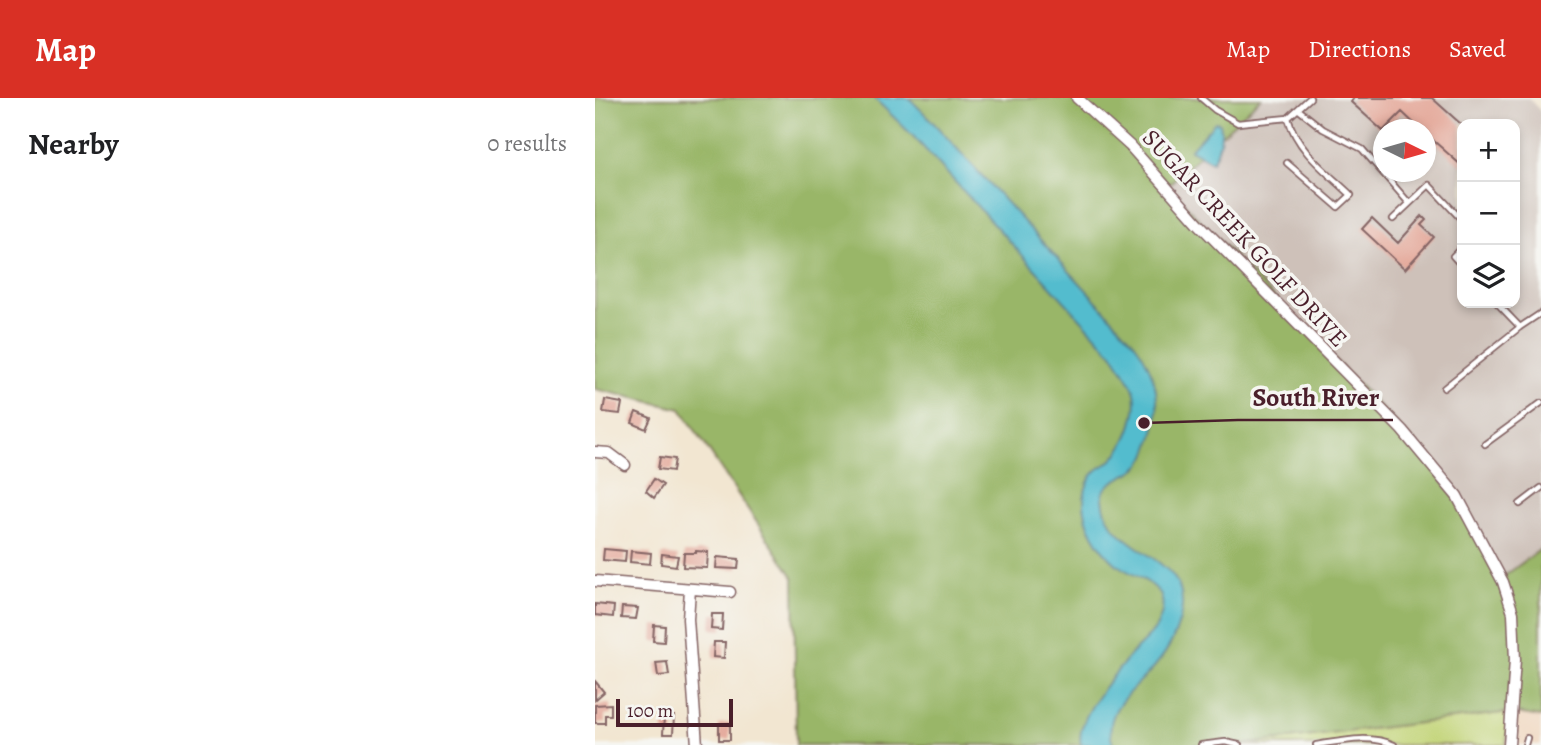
<!DOCTYPE html>
<meta charset="utf-8">
<style>
body{margin:0;font-family:Alegreya,serif;background:#f6f6f6;color:#202124}
.controls{position:absolute;right:21px;top:21px;display:grid;overflow:hidden;border-radius:14px;box-shadow:0 4px 10px #0003}
.controls button{width:63px;height:63px;display:grid;place-items:center;padding:0;border:0;border-bottom:2px solid #e0e0e0;background:#fff;color:#202124;font:35px sans-serif}
.compass{position:absolute;left:778px;top:21px;width:63px;height:63px;border-radius:50%;background:#fff;box-shadow:0 4px 10px #0003;rotate:95deg}
.scale{position:absolute;left:21px;bottom:18px;width:117px;box-sizing:border-box;padding-left:7px;border:4px solid #4a1f2b;border-top:0;font-size:19px;line-height:24px;white-space:nowrap;color:#4a1f2b;-webkit-text-stroke:5px #f6f6f2;paint-order:stroke}
.list{margin:0;padding:0;list-style:none}
h2{display:flex;justify-content:space-between;align-items:center;height:91px;margin:0;padding:0 28px;font-size:30px}
h2 small{font-size:23px;font-weight:400;color:#757577}
.icon{flex:none;width:38px;height:38px;fill:none;stroke:currentColor;stroke-width:2;stroke-linecap:round;stroke-linejoin:round}
.map{position:relative;flex:none;width:946px;height:647px;overflow:hidden}
header{display:flex;align-items:center;gap:42px;box-sizing:border-box;height:98px;padding:0 35px;background:#d93025;color:#fff}
header strong{font-size:33px}
nav{display:flex;gap:38px;margin-inline-start:auto;font-size:24px}
main{display:flex}
aside{flex:1;background:#fff}
.map>svg:first-child{display:block}
.built{fill:#f0d5bc}
.industrial{fill:#cec1b9;fill-rule:evenodd}
.green{fill:#c2d477;stroke:#867a51;stroke-width:2}
.forest{fill:#99b668;stroke:#726a4a;stroke-width:2}
.water{fill:#52bcce;stroke:#4e6e7c;stroke-width:2}
.building{fill:#e4a89a}
.lines{fill:none;stroke-linecap:round;stroke-linejoin:round}
.service-casing{stroke:#856565;stroke-width:8}
.minor-casing{stroke:#856565;stroke-width:13}
.service{stroke:#fff;stroke-width:4.5}
.minor{stroke:#fff;stroke-width:10}
.labels{text-anchor:middle;stroke-width:7;stroke-linejoin:round;paint-order:stroke}
.street-label{font-size:24px;fill:#4a1f2b;stroke:#f6f6f2}
.leader{fill:none;stroke:#4a1f2b;stroke-width:2.5}
.callout-dot{fill:#4a1f2b;stroke:#f6f6f2;stroke-width:2.5}
.callout-label{font-size:26px;text-anchor:middle;font-weight:bold;fill:#4a1f2b;stroke:#f6f6f2;stroke-width:7;stroke-linejoin:round;paint-order:stroke}
</style>
<header>
<strong>Map</strong>
<nav><a>Map</a><a>Directions</a><a>Saved</a></nav>
</header>
<main>
<aside>
<h2>Nearby<small>0 results</small></h2>
<ul class="list">
</ul>
</aside>
<div class="map">
<svg width="946" height="647" viewBox="0 0 946 647">
<rect width="100%" height="100%" fill="#f6f6f2"/>
<filter id="ink" filterUnits="userSpaceOnUse"><feTurbulence type="fractalNoise" baseFrequency=".0143" numOctaves="2"/><feDisplacementMap in="SourceGraphic" scale="14" xChannelSelector="R" yChannelSelector="G"/><feConvolveMatrix kernelMatrix="1 2 1 2 8 2 1 2 1" color-interpolation-filters="sRGB"/></filter>
<filter id="wash" filterUnits="userSpaceOnUse"><feTurbulence type="fractalNoise" baseFrequency=".00686" numOctaves="4" result="noise"/><feDisplacementMap in="SourceGraphic" scale="28" xChannelSelector="R" yChannelSelector="G"/><feGaussianBlur stdDeviation="1.57" result="paint"/><feColorMatrix in="noise" values="0 0 0 0 0 0 0 0 0 0 0 0 0 0 0 0 0 1.4 0 .05"/><feComposite in="paint" operator="in"/></filter>
<g filter="url(#wash)">
<rect width="100%" height="100%" fill="#f2e6d1"/>
<!-- built -->
<path class="built" d="M915,614L946,619V647H911Z"/>
<!-- industrial -->
<path class="industrial" d="M666,0H934L946,14V451L907,479L571,89ZM867,26H920V205H867ZM788,32H830V74H788Z"/>
<!-- green -->
<path class="green" d="M915,614L911,647H643Z"/>
<!-- forest -->
<path class="forest" d="M0,0H666L572,88L819,344L874,419L908,479L946,451V619L915,614L643,647H201L199,480L86,311L0,291Z"/>
<!-- water -->
<path class="water" d="M279,0H314L335,21L538,243C560,271 568,303 558,338C555,347 552,360 545,367C535,379 506,382 508,401C512,458 598,454 586,516C582,536 573,553 560,568C540,591 506,611 518,647H486C479,620 523,572 540,552C547,545 557,537 562,528C580,490 552,485 527,470C509,458 493,434 490,413C487,400 491,382 501,373C506,368 513,366 518,361C530,347 537,331 540,313C541,306 542,299 539,292C534,279 524,267 517,255L318,38Z
M620,24L625,25C628,40 624,51 617,64L595,52Z"/>
<g id="blocks">
<!-- building -->
<path class="building" d="M759,0H837L867,27V68L830,35V32H826L807,14L788,33L756,4Z
M827,118L831,122L826,127L839,139L810,171L767,131L777,120L803,145Z
M10,302L27,305L25,316L8,314Z
M41,314L56,320L51,331L37,325Z
M65,359L80,361L78,373L63,371Z
M59,381L68,387L59,400L51,393Z
M9,451L31,453L30,464L8,462Z
M36,453L56,455L55,466L35,464Z
M101,453L113,454L112,470L88,469L89,455H101Z
M67,456L83,458L81,468L66,466Z
M122,459L144,461L143,471L121,470Z
M0,506L19,508L18,519L0,517Z
M27,509L43,510L41,521L26,520Z
M117,516H128L127,532L116,531Z
M59,527L70,528L69,544L58,543Z
M119,544H130L129,560L118,559Z
M72,564L74,577L63,578L61,565Z
M0,583L9,594L0,602Z
M16,606V617H10V625H0V607Z
M69,618H79L78,636H68Z
M135,625V642H124V626Z"/>
</g>
</g>
<g filter="url(#ink)">
<use href="#blocks" fill-opacity="0" stroke="#856565" stroke-width="2"/>
<g class="lines">
<defs>
<path id="service" d="M606,0L620,12L643,25L693,20L715,0
M704,12L728,31L767,51L814,105
M692,65L743,109L756,97C732,74 702,53 693,20
M798,121L834,87L867,122
M867,149L858,158L867,168
M902,205L925,229
M849,290L925,229L946,215
M890,346L946,305
M925,406L946,390
M606,647L630,644L644,647
M721,647C747,643 775,636 799,647
M930,647L932,640"/>
<path id="minor" d="M482,0L535,48L604,126L807,332L862,398L908,484L918,515L920,562L914,647
M0,354L14,355L30,367
M0,483L135,494
M95,491L93,521L102,647"/>
</defs>
<!-- service casing -->
<use href="#service" class="service-casing"/>
<!-- minor casing -->
<use href="#minor" class="minor-casing"/>
<!-- service -->
<use href="#service" class="service"/>
<!-- minor -->
<use href="#minor" class="minor"/>
</g>
</g>
<g class="labels">
<!-- street labels -->
<g class="street-label">
<text transform="translate(650 140) rotate(47)" y="8">SUGAR CREEK GOLF DRIVE</text>
</g>
</g>
<!-- callouts -->
<path class="leader" d="M549 325L643 322H798"/>
<circle class="callout-dot" cx="549" cy="325" r="7"/>
<g class="callout-label">
<text x="721" y="308">South River</text>
</g>
</svg>
<div class="controls">
<button>+</button>
<button>−</button>
<button><svg class="icon" aria-label="layers" viewBox="0 0 24 24"><path d="M12 4l9 5-9 5-9-5zM3 14l9 5 9-5"/></svg></button>
</div>
<svg class="compass" viewBox="-18 -18 36 36"><path d="M0-13l5 13h-10z" fill="#e53935"/><path d="M0 13l5-13h-10z" fill="#757577"/></svg>
<div class="scale">100 m</div>
</div>
</main>
